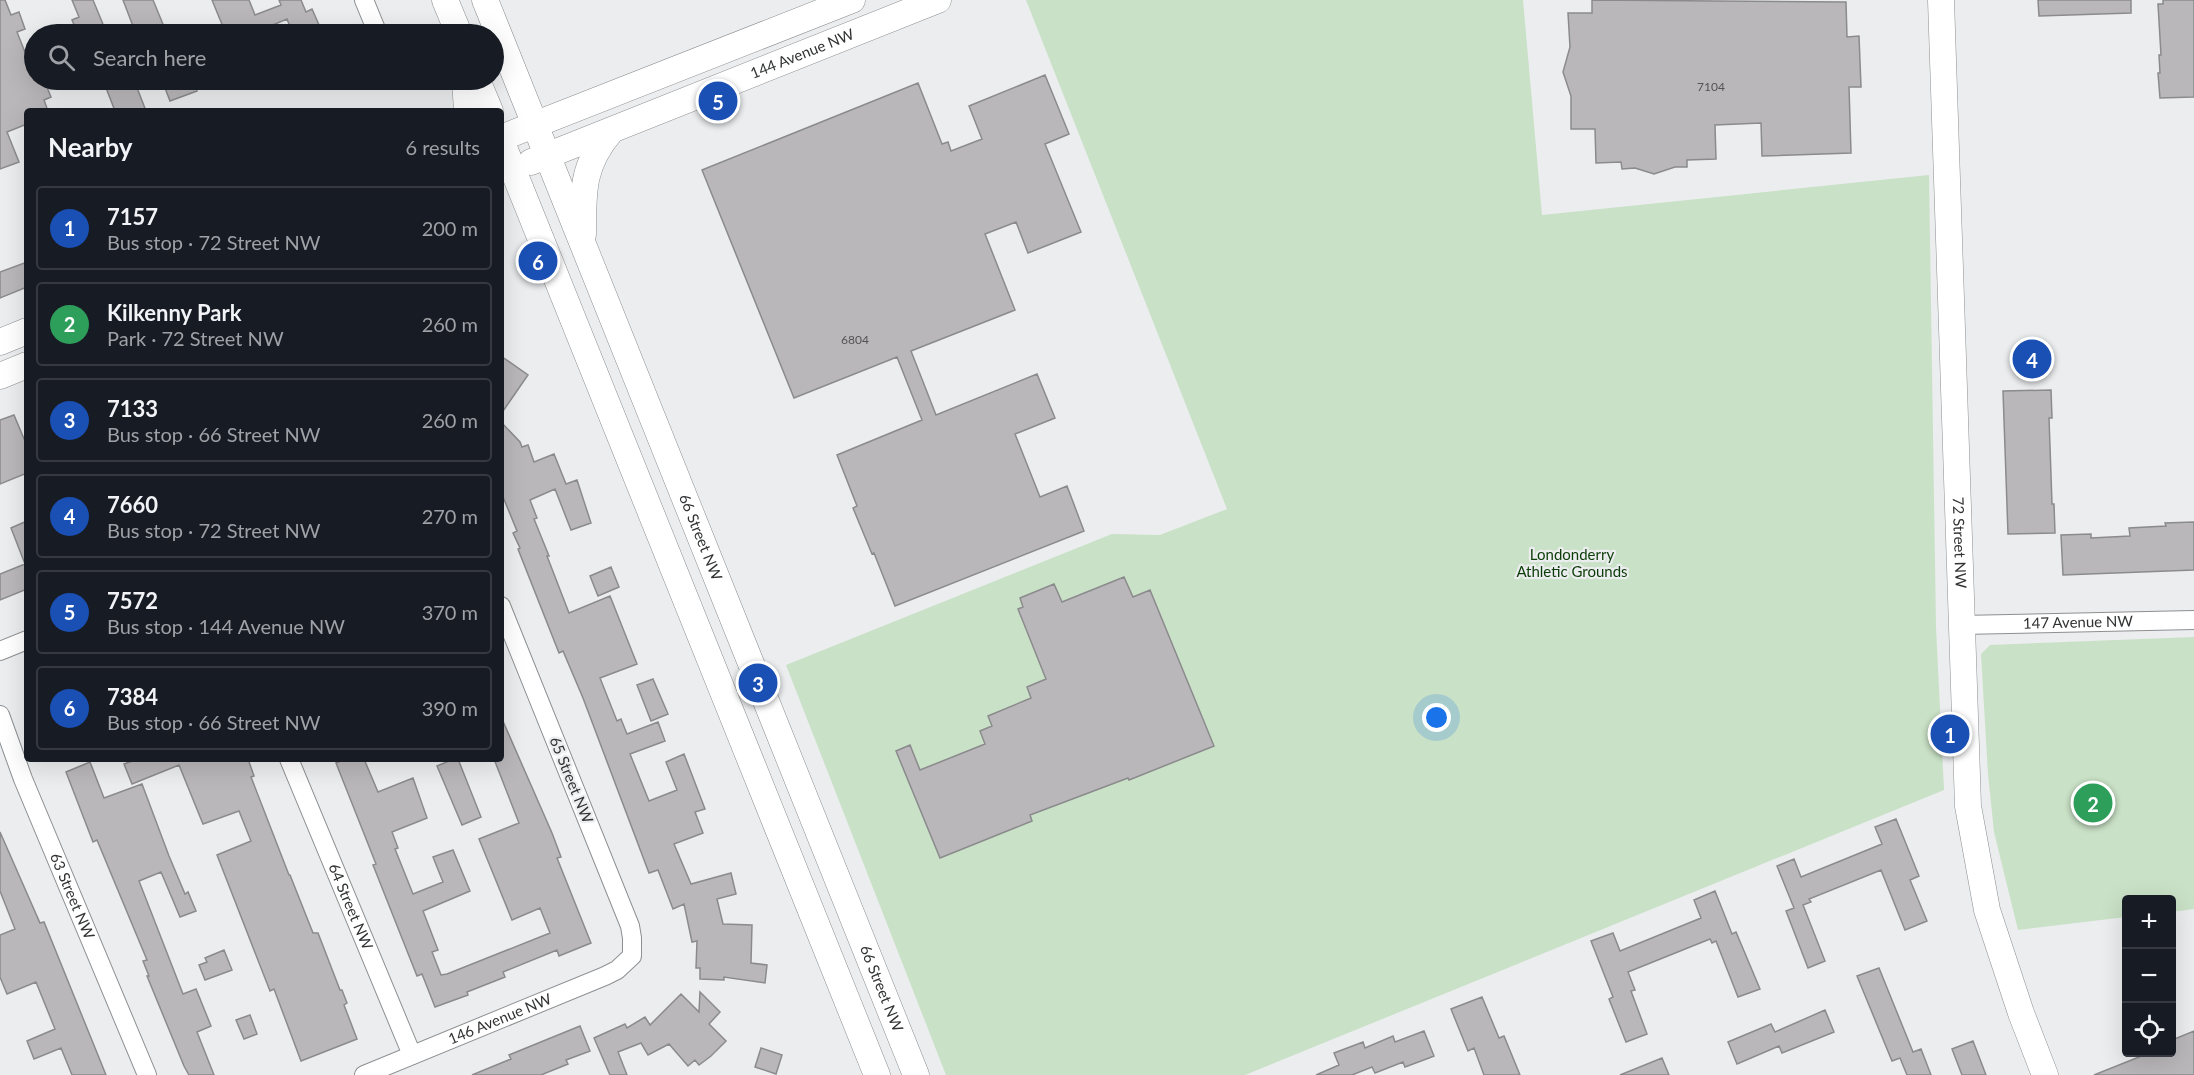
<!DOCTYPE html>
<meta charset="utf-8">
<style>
body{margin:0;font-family:Lato,sans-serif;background:#242831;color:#f1f3f6}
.controls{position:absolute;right:18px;bottom:18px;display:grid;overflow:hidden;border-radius:6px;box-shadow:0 6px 24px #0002}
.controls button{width:54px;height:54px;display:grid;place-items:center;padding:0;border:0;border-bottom:2px solid #363941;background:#171b24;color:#f1f3f6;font:30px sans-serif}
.you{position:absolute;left:1437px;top:718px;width:21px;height:21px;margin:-15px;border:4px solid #fff;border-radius:50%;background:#1a73e8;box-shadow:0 0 0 9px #1a73e833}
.badge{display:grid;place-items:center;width:39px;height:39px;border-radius:50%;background:#b45309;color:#fff;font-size:20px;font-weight:700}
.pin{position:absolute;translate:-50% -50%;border:3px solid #fff;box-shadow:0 2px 6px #0006}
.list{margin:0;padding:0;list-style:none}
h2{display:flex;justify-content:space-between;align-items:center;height:78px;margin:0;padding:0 24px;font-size:26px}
h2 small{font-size:20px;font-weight:400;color:#9ea1a6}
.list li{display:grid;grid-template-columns:39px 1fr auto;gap:18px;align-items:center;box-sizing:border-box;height:84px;margin:0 12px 12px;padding:0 12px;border:2px solid #363941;border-radius:6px}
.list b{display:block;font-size:22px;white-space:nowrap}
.list p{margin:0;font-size:20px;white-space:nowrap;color:#9ea1a6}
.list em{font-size:20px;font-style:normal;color:#9ea1a6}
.icon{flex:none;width:33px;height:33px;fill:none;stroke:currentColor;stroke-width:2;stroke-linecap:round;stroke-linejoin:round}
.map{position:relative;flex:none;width:2194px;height:1075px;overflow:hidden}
.search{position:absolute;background:#171b24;box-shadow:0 6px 24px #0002;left:24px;top:24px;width:480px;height:66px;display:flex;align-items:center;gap:15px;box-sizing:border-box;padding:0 21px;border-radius:33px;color:#9ea1a6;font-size:22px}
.panel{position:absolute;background:#171b24;box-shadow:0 6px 24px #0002;left:24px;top:108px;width:480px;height:654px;border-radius:6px}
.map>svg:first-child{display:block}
.green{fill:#c9e1c6}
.building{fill:#b9b7ba;stroke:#8b8a8d;stroke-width:1.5}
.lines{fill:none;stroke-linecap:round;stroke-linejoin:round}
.street-casing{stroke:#8d8f91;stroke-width:20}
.secondary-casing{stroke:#8d8f91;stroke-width:27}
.street{stroke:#fff;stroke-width:18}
.secondary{stroke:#fff;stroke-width:26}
.labels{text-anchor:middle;stroke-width:4.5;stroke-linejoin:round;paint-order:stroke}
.number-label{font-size:12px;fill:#535355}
.street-label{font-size:15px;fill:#313233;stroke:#ebedef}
.park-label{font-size:15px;fill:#0c3c07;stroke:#ebedef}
</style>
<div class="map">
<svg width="2194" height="1075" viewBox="0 0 2194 1075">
<rect width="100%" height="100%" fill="#ebedef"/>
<!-- green -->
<path class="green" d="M1026,0H1523L1542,215L1929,175L1936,627L1944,790L1245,1075H946L786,665L1112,534L1160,535L1227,509Z
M2194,637V909L2172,912V900H2126V917L2018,930L1994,832L1988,774L1981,654L1990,645Z"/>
<!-- building -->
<path class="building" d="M0,0H5L11,15L19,12L25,29L17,32L34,75V80L38,83L44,80L51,97L44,100L48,111H27V124L7,132L19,162L0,169Z
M72,0H93L107,34H78L72,20L79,17Z
M123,0H153L167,34H136Z
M212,0H249L255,15L281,5L279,0H301L306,12L312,9L323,34H293L287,19L261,30L263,34H226Z
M1592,0L1846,2L1847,37L1859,36L1861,87H1849L1851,153L1762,156L1761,123L1715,125L1716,159L1687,160V167H1675L1654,174L1635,168L1622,169L1621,162L1596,163L1595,129H1571V96L1563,72L1570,47L1568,13H1592Z
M2038,0H2131V13L2039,16Z
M2163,0H2194V97L2160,98L2158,73H2160L2159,55H2161L2158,4H2163Z
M1045,75L1069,134L1045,144L1081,232L1028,253L1016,222L985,234L1015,310L911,351L936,415L1037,374L1055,418L1015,434L1040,497L1067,486L1084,531L895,606L874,553L872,554L853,508L857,506L837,455L922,420L897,357L794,398L702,170L918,83L942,144L948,142L951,151L982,139L969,106Z
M103,80H134L146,111H115Z
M162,80H193L197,91L170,101Z
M27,262V287L0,298V272Z
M501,356L528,375L501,414Z
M2051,390L2052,418H2049L2052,504H2054L2055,533L2008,534L2003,391Z
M14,415L27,446V473L0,484V420Z
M501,422L520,442L522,447L528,445L534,462L554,454L566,484L577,480L591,523L571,530L555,489L530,500L537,518L534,519L549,556H547L569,613L610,596L637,664L600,678L617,721L621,719L627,734L658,722L665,741L630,754L649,801L677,790L666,762L684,754L705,809L695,812L703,833L674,844L691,884L731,873L736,894L717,899L723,924L752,925L751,963L767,965L765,983L724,977V980L700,979V968H696L697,941L692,942L684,904L673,909L658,870L649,873L583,698L563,651L559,653L518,549L520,548L513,533L517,531L501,492Z
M27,521V589L0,600V574L25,564L11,528Z
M2194,522V570L2063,575L2061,535L2091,534V538L2130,536L2129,528L2166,526L2165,523Z
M611,567L619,587L598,596L590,576Z
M1124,577L1133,597L1150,590L1214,746L1129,780L1128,778L1030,815L1032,821L940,858L896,751L910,745L920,770L985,744L980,731L992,726L988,716L1031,698L1027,687L1046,679L1018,609L1023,607L1020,598L1054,584L1062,602Z
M653,679L668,714L651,721L637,685Z
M502,719L552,833L561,857L557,858L591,943L559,956L557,950L503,972L505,977L467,992L468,995L435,1007L422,974L417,976L373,865L376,864L336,763L345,759H364L378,792L413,778L427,818L392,832L398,848L395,849L413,894L443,882L433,857L453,850L470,891L423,911L438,950L432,952L441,975L447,974L550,933L540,908L512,920L479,839L519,823L494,759H501Z
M138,759H248L254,776L251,777L289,875H290L313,933H318L340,990H342L347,1003L344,1005L357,1039L301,1061L274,989L270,991L217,855L251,841L239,811L203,824L179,765L132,784L124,764Z
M454,759H458L481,817L462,825L437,766Z
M90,762L104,798L142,784L169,856L185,894L188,892L196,911L180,917L161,872L139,881L183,994L196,989L211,1026L197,1032L214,1075H189L184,1066L147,976H149L143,961L147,960L97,840L93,842L66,772Z
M1896,819L1919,876L1910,880L1927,921L1905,930L1881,870L1809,899L1811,902L1803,905L1825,961L1808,968L1786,911L1794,908L1777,866L1794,859L1801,877L1882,844L1875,827Z
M0,832L40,923L44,922L106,1075H72L61,1048L34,1059L27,1041L55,1029L36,982L7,994L0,977V935L15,929L0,891Z
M1715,891L1732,934L1736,932L1760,989L1738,997L1716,941L1712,943L1710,939L1628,972L1635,990L1631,991L1647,1034L1626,1042L1609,999L1613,997L1591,941L1613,933L1620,951L1701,918L1694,900Z
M224,950L232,970L205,980L199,965L207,962L205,958Z
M1879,968L1913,1052L1921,1049L1931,1075H1907L1900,1058L1892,1061L1857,976Z
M700,992L720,1012L709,1024L726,1041L711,1056L699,1065L695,1060L688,1066L669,1044L648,1055L641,1043L618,1052L627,1075H610L594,1038L625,1024L627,1028L645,1017L650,1025L681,994L699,1012Z
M1482,997L1499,1038L1504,1036L1520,1075H1484L1474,1048L1468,1051L1451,1009Z
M1825,1010L1834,1032L1782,1053L1779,1046L1737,1064L1728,1042L1771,1024L1775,1032Z
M250,1015L257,1034L244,1039L236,1020Z
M580,1026L590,1051L566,1060L568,1064L541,1075H472L511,1059L509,1055Z
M1424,1031L1434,1056L1429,1058L1405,1067L1403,1062L1375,1073L1372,1067L1352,1075H1316L1339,1065L1334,1053L1363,1042L1365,1048L1393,1036L1395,1042Z
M2194,1031V1075H2094L2149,1053H2172V1040Z
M1973,1041L1986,1075H1962L1952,1049Z
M761,1048L782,1055L776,1074L755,1067Z
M1662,1058L1669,1075H1620Z"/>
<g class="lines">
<defs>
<g id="street">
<path d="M364,0L378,34"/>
<path id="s1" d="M1961,625L2194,620"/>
<path d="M0,651L27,640"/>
<path id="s2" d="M0,715L23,779L147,1075"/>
<path id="s3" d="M289,759L412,1055"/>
<path id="s4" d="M364,1075L605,976L617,970L632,956V938L630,926L501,606"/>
</g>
<g id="secondary">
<path d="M445,0L459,34"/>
<path id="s5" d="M485,0L916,1075"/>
<path id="s6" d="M1941,0L1968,806L1987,910L2021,1013L2045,1075"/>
<path d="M465,80L467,111"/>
<path d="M477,80L490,111"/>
<path d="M501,138L852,0"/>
<path d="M501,140L877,1075"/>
<path id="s7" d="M531,162L938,0"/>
<path d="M583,234C583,191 582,165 611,131"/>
<path d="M0,342L27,331"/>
<path d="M0,376L27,365"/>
</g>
</defs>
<!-- street casing -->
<use href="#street" class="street-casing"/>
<!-- secondary casing -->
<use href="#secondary" class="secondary-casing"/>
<!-- street -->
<use href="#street" class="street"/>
<!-- secondary -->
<use href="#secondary" class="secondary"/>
</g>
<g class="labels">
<!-- number labels -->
<g class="number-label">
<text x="1711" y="91">7104</text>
<text x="855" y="344">6804</text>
</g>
<!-- street labels -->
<g class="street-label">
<text dy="5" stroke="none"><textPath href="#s7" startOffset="292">144 Avenue NW</textPath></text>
<text dy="5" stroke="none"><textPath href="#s5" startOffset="579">66 Street NW</textPath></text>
<text dy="5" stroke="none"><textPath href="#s6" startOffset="543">72 Street NW</textPath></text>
<text dy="5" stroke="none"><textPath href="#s1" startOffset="117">147 Avenue NW</textPath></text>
<text transform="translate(571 780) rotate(68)" y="5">65 Street NW</text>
<text dy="5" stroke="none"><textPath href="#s2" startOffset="195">63 Street NW</textPath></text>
<text dy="5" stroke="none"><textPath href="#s3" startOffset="160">64 Street NW</textPath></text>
<text dy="5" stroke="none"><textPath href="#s5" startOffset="1065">66 Street NW</textPath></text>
<text dy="5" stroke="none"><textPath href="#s4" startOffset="147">146 Avenue NW</textPath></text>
</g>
<!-- park labels -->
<g class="park-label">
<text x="1572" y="560">Londonderry<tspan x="1572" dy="17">Athletic Grounds</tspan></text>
</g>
</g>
</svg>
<div class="controls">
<button>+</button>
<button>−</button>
<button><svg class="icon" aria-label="locate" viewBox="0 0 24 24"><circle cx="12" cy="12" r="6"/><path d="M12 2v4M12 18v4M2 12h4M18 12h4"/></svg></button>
</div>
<div class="you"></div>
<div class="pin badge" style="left:1950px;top:734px;background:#1a4fb4">1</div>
<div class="pin badge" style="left:2093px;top:803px;background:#2e9e5b">2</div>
<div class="pin badge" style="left:758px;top:683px;background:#1a4fb4">3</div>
<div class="pin badge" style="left:2032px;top:359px;background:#1a4fb4">4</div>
<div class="pin badge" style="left:718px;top:101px;background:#1a4fb4">5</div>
<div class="pin badge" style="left:538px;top:261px;background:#1a4fb4">6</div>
<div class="search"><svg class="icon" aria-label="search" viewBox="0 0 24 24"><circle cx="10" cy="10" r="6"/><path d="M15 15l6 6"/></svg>Search here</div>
<section class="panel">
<h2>Nearby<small>6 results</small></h2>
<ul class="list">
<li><span class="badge" style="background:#1a4fb4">1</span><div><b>7157</b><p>Bus stop · 72 Street NW</p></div><em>200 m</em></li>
<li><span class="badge" style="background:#2e9e5b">2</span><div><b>Kilkenny Park</b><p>Park · 72 Street NW</p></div><em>260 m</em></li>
<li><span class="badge" style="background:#1a4fb4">3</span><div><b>7133</b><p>Bus stop · 66 Street NW</p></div><em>260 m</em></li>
<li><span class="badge" style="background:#1a4fb4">4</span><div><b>7660</b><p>Bus stop · 72 Street NW</p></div><em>270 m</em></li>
<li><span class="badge" style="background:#1a4fb4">5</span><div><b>7572</b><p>Bus stop · 144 Avenue NW</p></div><em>370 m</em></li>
<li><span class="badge" style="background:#1a4fb4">6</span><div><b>7384</b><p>Bus stop · 66 Street NW</p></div><em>390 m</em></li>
</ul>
</section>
</div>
